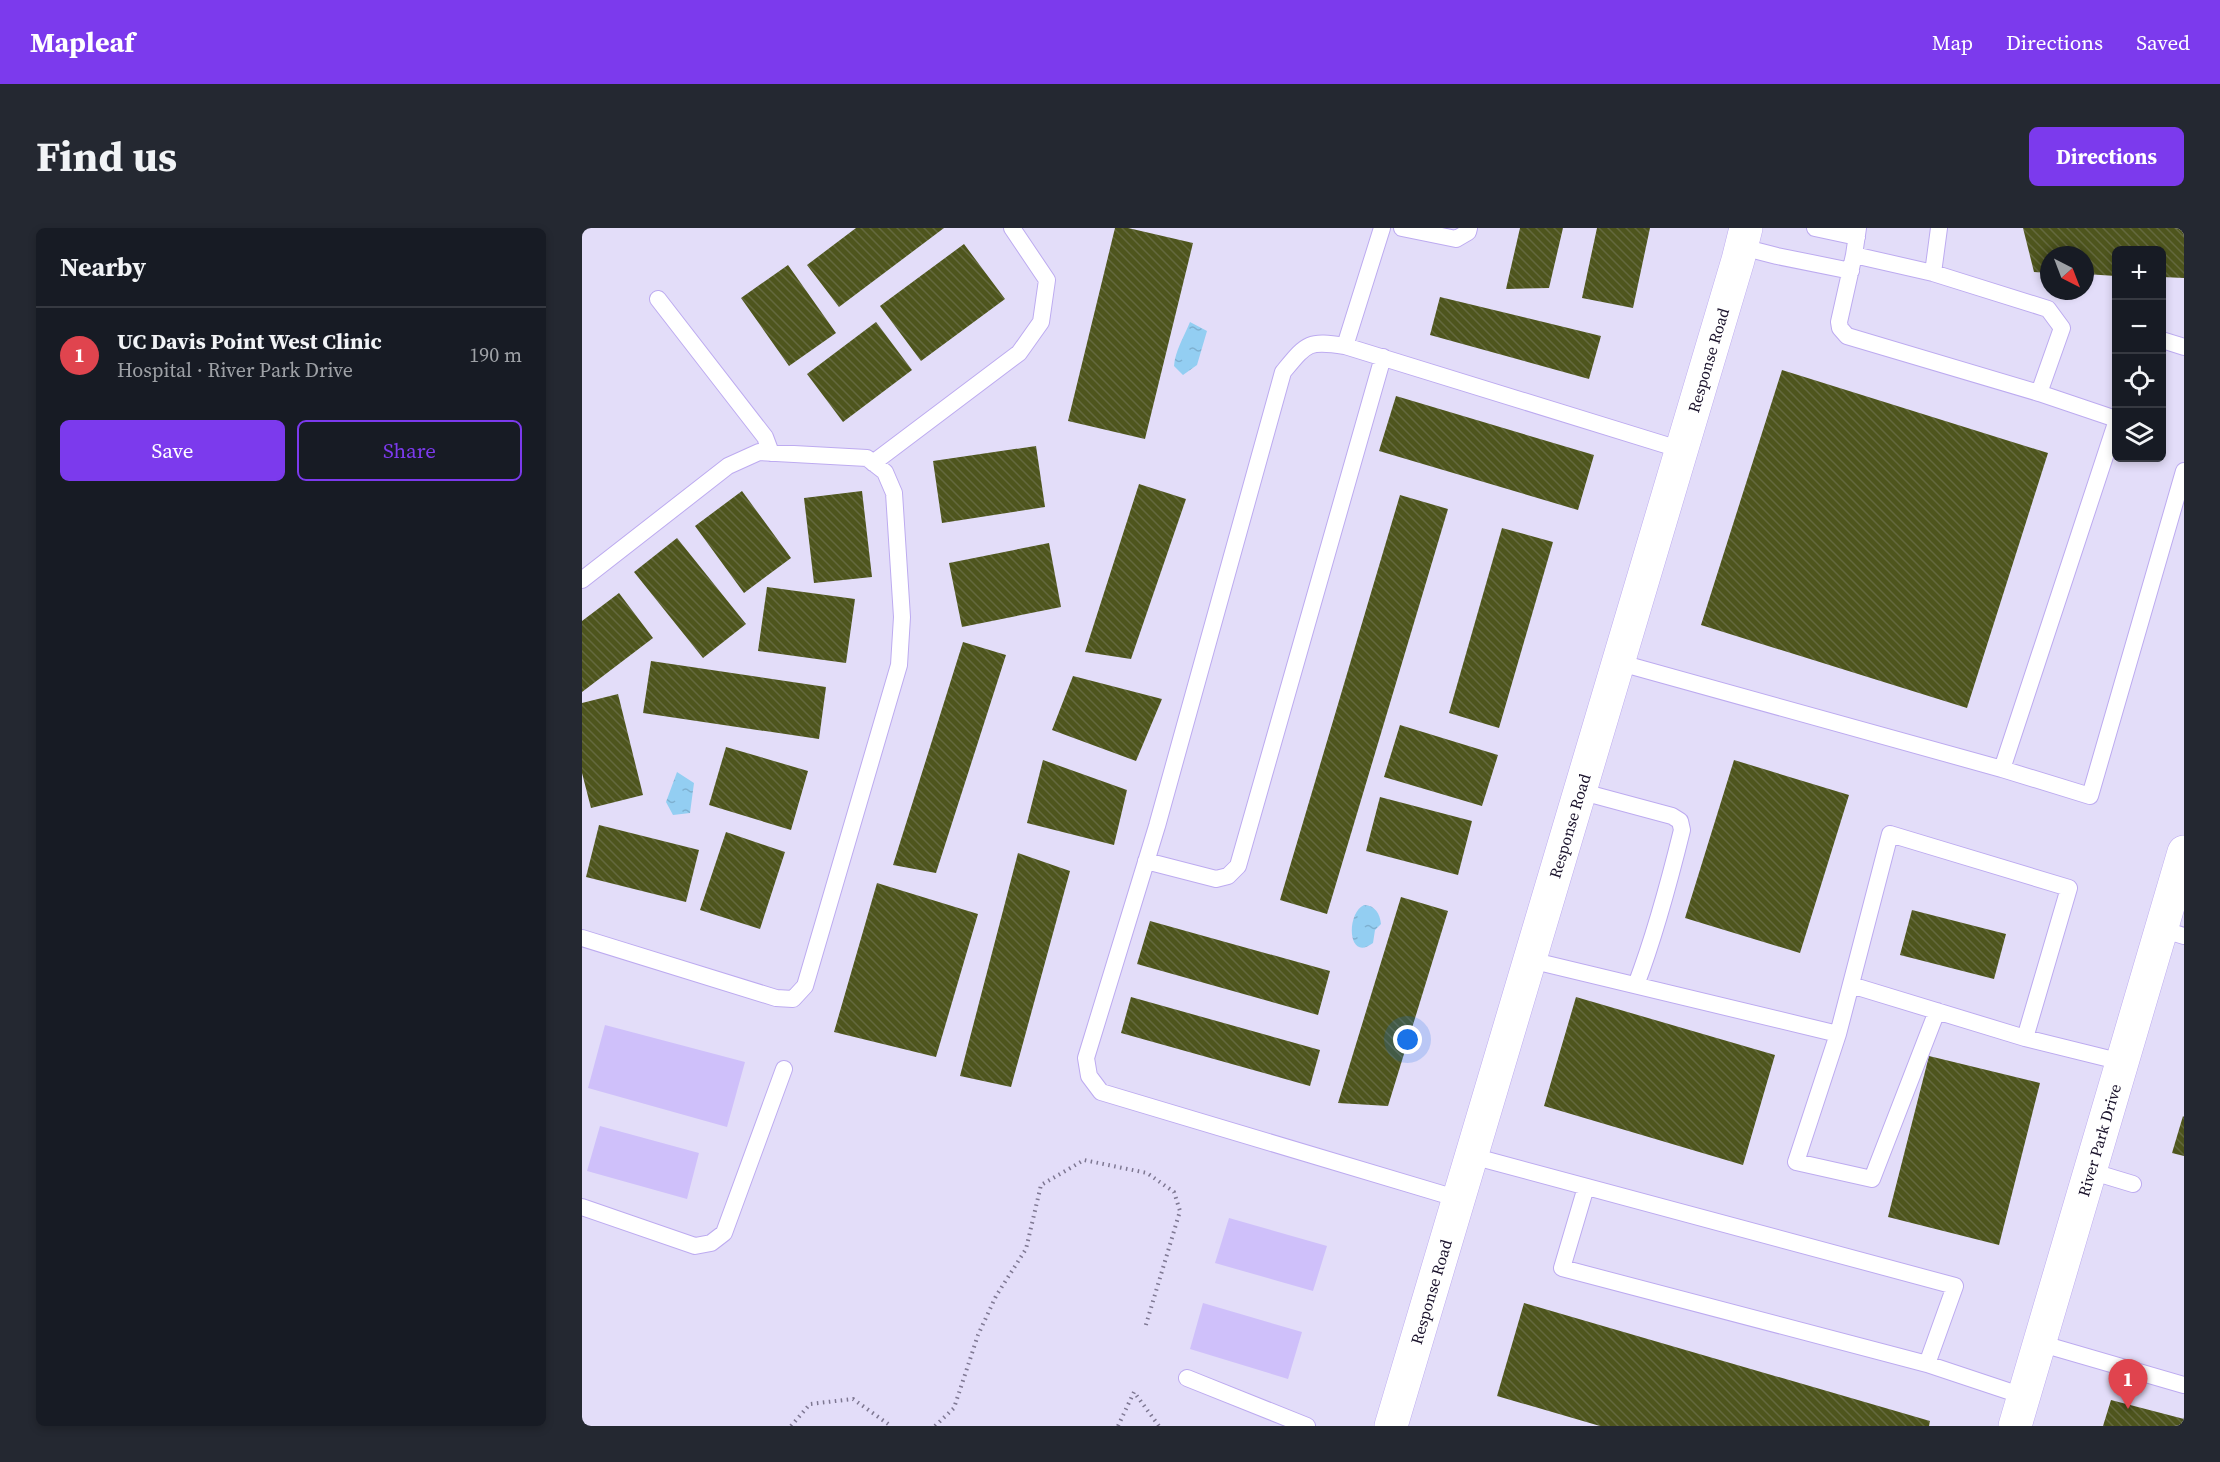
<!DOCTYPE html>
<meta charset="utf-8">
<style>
body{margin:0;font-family:"Source Serif 4",serif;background:#242831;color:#f1f3f6}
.controls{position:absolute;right:18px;top:18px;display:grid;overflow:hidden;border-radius:9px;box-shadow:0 3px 9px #0003}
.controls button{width:54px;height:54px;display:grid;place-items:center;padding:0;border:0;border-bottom:2px solid #363941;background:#171b24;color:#f1f3f6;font:30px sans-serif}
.compass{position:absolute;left:1458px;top:18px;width:54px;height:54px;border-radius:50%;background:#171b24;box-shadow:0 3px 9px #0003;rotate:138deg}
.you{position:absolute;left:826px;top:812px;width:21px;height:21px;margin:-15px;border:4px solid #fff;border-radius:50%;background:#1a73e8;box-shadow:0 0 0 9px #1a73e833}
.badge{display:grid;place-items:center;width:39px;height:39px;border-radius:50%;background:#7c3aed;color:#fff;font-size:20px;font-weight:700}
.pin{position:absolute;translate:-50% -50px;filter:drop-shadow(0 2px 3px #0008)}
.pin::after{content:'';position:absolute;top:32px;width:21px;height:18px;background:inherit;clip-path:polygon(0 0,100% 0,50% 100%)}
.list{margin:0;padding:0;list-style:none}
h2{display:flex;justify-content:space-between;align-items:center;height:78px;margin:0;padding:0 24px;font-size:26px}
h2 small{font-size:20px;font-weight:400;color:#9ea1a6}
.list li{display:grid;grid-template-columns:39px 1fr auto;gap:18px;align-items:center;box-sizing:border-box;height:96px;padding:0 24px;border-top:2px solid #363941}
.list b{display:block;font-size:22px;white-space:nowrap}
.list p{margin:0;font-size:20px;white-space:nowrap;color:#9ea1a6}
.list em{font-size:20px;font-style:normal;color:#9ea1a6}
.actions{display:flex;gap:12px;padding:18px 24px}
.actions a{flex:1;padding:14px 0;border:2px solid #7c3aed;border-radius:9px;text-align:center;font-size:21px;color:#7c3aed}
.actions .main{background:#7c3aed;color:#fff}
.icon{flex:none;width:33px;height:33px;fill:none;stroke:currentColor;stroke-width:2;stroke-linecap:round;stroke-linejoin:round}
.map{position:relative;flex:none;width:1602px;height:1198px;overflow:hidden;border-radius:9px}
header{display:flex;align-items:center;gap:36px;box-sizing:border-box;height:84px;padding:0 30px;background:#7c3aed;color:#fff}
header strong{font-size:28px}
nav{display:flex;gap:33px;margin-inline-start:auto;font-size:21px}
.intro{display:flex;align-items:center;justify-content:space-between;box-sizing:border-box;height:144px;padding:0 36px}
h1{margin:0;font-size:42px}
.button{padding:15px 27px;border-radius:9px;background:#7c3aed;color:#fff;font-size:21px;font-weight:700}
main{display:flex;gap:36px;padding:0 36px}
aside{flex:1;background:#171b24;border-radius:9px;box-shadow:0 3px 9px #0003}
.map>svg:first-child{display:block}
.green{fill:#cfc0fa}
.water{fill:url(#water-ripples)}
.building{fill:url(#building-back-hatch)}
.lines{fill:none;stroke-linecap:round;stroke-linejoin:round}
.service-casing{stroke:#bdabf0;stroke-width:18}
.minor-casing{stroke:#bdabf0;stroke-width:34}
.tertiary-casing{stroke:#bdabf0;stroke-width:34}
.path{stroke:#7e7792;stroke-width:4;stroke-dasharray:1.5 4.5;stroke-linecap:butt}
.service{stroke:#fff;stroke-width:16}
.minor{stroke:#fff;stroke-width:33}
.tertiary{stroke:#fff;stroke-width:33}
.labels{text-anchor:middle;stroke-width:6;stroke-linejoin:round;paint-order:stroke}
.street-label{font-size:16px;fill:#1b132c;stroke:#e3ddf9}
</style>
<header>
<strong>Mapleaf</strong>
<nav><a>Map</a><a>Directions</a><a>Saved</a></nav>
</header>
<div class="intro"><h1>Find us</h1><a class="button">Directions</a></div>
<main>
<aside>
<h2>Nearby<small></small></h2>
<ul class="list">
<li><span class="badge" style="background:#e0444e">1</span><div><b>UC Davis Point West Clinic</b><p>Hospital · River Park Drive</p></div><em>190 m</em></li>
</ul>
<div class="actions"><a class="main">Save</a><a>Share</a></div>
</aside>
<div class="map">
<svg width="1602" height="1198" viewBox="0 0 1602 1198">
<defs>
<pattern id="water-ripples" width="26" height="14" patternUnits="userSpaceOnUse" patternTransform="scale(1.5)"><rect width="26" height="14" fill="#93cef2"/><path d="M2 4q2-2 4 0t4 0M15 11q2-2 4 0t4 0" fill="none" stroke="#7eb0d0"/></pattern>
<pattern id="building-back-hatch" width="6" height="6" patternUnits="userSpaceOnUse" patternTransform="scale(1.5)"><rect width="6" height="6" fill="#4e551d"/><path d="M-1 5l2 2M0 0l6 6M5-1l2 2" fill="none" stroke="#64693e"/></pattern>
</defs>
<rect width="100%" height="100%" fill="#e3ddf9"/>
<!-- green -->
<path class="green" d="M23,797L163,834L145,899L6,860Z
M18,898L117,925L105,971L5,943Z
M647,990L745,1018L731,1063L633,1035Z
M621,1075L720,1104L706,1151L608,1121Z"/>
<!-- water -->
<path class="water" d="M608,94L625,103L615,137L601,147L592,138C593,123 602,109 608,94Z
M95,544L112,555L108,585L91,587L84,574Z
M782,677C793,677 798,686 799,696L793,702L791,715C765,735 764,685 782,677Z"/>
<!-- building -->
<path class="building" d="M274,0H362L257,79L225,37Z
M533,0H546L611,15L563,211L486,193Z
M938,0H981L967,60L924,61Z
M1015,0H1068L1051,80L1000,70Z
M1441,0H1602V50L1580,49V22H1534V48L1503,46V27H1467V45L1452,44Z
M382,16L423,71L339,133L298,78Z
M206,37L254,105L207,138L159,70Z
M858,69L1019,108L1007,151L848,107Z
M294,94L330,142L261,194L225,146Z
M1200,142L1466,225L1385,480L1119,397Z
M814,168L1012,227L996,282L797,223Z
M454,218L463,279L360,295L351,233Z
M557,256L604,271L549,431L503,424Z
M160,263L209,330L162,365L113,298Z
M280,263L290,349L232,355L222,270Z
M818,267L866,281L745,686L698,672Z
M920,300L971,314L917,500L867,485Z
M95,310L164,396L121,430L52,344Z
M467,315L479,379L380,399L367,335Z
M185,359L273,371L264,435L176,423Z
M37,365L71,410L0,464V393Z
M381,414L424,427L354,645L311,637Z
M69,433L244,459L237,511L61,485Z
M491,448L580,471L554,533L470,502Z
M36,466L61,567L9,580L0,545V475Z
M818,497L916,527L900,578L802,549Z
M144,519L226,543L209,602L127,577Z
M461,532L545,562L532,617L445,595Z
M1152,532L1267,567L1218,725L1103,690Z
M798,569L890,593L876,647L784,623Z
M17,597L117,622L104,674L4,649Z
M144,604L203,624L178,701L118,682Z
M436,625L488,643L429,859L378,848Z
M295,655L396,686L354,829L252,804Z
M819,669L866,683L806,878L756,875Z
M1330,682L1424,706L1412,751L1318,727Z
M568,693L748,743L736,787L555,736Z
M549,769L738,822L728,858L539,805Z
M994,769L1193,827L1161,937L962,878Z
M1347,828L1458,855L1417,1017L1306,989Z
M1601,888L1602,889V928L1590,925Z
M942,1075L1348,1193L1347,1198H1018L915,1168Z
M1529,1172L1602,1191L1600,1198H1521Z"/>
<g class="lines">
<defs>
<path id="service" d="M820,0L874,11L886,4L887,0
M1233,0L1275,9
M1160,19L1195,28L1269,43
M1272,27L1257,94L1258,100L1265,108L1457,165L1480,100L1466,81L1351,45L1272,27L1276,0
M1351,45L1357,0
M76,71L183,209L189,225
M1580,112L1602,119
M763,118L800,0
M1457,165L1534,191
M291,235L437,125L459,94L465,52L430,0
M0,352L146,238L177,224L285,230L303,244L312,265L320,389L317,437L223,758L211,771L194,770L0,710
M1035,434L1420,541L1508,568L1602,243
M1420,541L1534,195
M997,563L1090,588L1098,593L1100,602C1087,655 1073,707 1054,757
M564,633L634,651L646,648L656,638L801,129
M1579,701L1602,708
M948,732L1256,806L1308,606L1487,660L1443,810L1540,834
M1269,757L1443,810
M1256,806L1214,934L1290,951L1355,783
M890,928L1373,1058L1345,1136L980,1040L1004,959
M1508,943L1551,956
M877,971L519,864L507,848L504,830L575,598L701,144C725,115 726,112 763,118L1100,222
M0,979L113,1018L129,1015L142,1005L202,841
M1457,1115L1602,1157
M1345,1136L1441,1168
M605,1150L725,1198"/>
<g id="minor">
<path id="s1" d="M1433,1198L1602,624"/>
</g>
<g id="tertiary">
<path id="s2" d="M809,1198L1156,32L1164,0"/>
</g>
</defs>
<!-- service casing -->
<use href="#service" class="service-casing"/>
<!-- minor casing -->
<use href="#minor" class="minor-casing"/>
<!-- tertiary casing -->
<use href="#tertiary" class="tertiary-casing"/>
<!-- path -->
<path class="path" d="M209,1198L228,1176L271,1171L309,1198
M353,1198L372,1180L396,1107L414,1068L444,1021L459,957L502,932L565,945L592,964L598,983L563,1100
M536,1198L552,1164L577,1198"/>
<!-- service -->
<use href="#service" class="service"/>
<!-- minor -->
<use href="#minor" class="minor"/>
<!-- tertiary -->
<use href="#tertiary" class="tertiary"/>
</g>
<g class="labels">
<!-- street labels -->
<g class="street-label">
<text dy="6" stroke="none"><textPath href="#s2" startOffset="1112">Response Road</textPath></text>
<text dy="6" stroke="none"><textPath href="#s2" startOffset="626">Response Road</textPath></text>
<text dy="6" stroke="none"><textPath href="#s1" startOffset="298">River Park Drive</textPath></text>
<text dy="6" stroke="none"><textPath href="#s2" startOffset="140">Response Road</textPath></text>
</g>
</g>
</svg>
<div class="controls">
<button>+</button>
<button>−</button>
<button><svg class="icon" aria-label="locate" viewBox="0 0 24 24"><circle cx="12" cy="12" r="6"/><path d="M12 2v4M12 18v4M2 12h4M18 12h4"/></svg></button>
<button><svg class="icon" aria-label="layers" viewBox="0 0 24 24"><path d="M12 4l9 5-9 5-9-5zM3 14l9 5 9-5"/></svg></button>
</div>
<svg class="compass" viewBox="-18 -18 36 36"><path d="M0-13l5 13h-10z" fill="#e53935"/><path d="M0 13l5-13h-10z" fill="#9ea1a6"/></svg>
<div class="you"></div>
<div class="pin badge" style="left:1546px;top:1181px;background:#e0444e">1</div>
</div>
</main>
